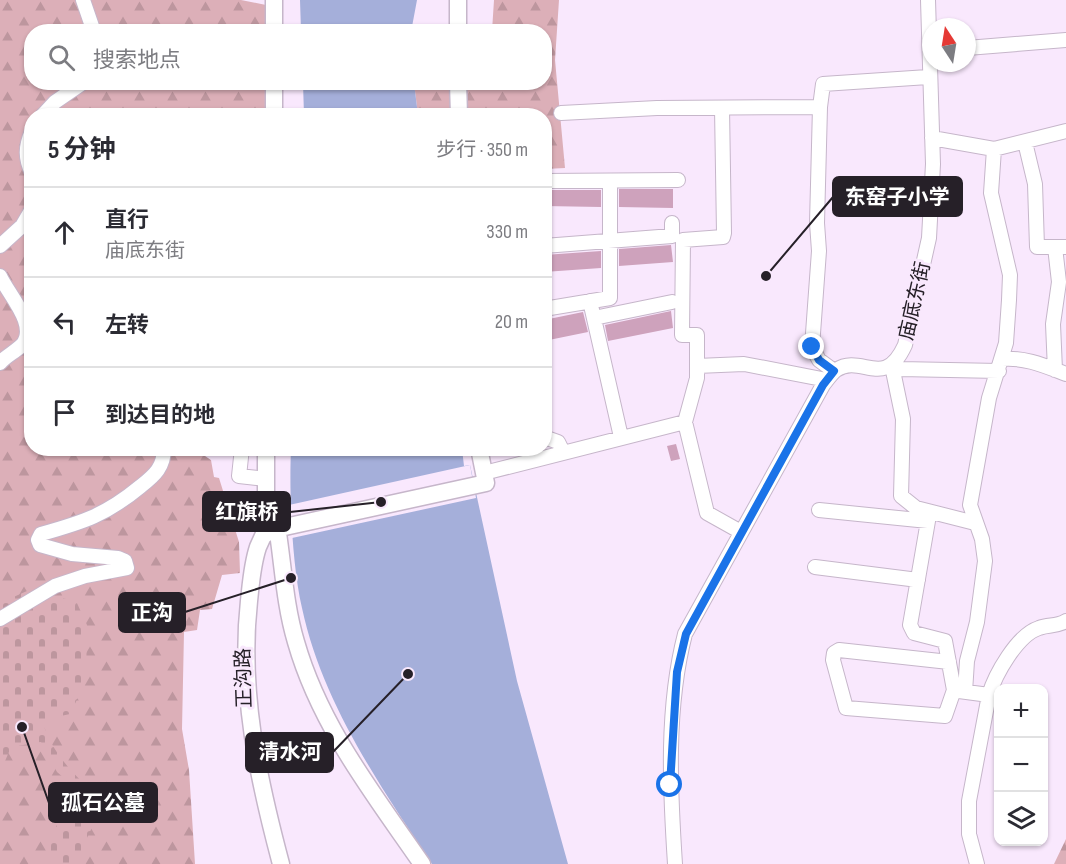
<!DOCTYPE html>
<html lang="zh">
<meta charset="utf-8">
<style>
body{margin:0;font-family:"Sofia Sans Condensed","Noto Sans SC",sans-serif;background:#f2f2f3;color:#2b2b33}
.controls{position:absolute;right:18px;bottom:18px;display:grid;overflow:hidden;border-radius:12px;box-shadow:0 2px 4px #0004}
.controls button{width:54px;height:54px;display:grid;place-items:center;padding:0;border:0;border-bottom:2px solid #e1e1e2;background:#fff;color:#2b2b33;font:30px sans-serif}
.compass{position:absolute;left:922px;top:18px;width:54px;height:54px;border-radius:50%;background:#fff;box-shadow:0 2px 4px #0004;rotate:348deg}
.stop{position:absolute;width:18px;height:18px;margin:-14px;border:4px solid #1a73e8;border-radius:50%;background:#fff}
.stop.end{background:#1a73e8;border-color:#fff;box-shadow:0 2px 6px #0008}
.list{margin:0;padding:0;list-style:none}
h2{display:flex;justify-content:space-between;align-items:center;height:78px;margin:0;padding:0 24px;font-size:26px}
h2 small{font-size:20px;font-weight:400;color:#7c7c81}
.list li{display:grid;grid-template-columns:39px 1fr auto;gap:18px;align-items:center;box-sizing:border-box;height:90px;padding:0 24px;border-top:2px solid #e1e1e2}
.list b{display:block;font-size:22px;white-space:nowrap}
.list p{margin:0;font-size:20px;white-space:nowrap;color:#7c7c81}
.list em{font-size:20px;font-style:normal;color:#7c7c81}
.icon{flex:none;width:33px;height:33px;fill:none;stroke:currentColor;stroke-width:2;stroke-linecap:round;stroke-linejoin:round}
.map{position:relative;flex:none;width:1066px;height:864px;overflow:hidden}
.search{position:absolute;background:#fff;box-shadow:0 2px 4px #0004;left:24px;top:24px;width:528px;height:66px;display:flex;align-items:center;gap:15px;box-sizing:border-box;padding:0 21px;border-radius:24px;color:#7c7c81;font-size:22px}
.panel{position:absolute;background:#fff;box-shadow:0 2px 4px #0004;left:24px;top:108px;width:528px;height:348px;border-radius:24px}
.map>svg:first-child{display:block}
.forest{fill:url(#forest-firs)}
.cemetery{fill:url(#cemetery-stones)}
.water{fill:#a5afda}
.pier{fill:#f9e8fd}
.building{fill:#cea2bc}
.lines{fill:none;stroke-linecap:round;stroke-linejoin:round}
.minor-casing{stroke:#c6b6ca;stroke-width:16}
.major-casing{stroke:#c6b6ca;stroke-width:19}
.minor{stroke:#fff;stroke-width:14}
.major{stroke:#fff;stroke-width:16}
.route{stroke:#1a73e8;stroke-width:8}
.labels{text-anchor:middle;stroke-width:6;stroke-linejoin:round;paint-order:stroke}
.street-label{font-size:20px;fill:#262028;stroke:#f9e8fd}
.leader{fill:none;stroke:#262028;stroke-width:2}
.callout-dot{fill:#262028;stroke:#f9e8fd;stroke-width:2}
.callout{fill:#262028;stroke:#262028;stroke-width:2}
.callout-label{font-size:21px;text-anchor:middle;font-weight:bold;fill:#fff}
</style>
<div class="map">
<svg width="1066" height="864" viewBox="0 0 1066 864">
<defs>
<pattern id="forest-firs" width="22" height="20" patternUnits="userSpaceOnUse" patternTransform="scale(1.5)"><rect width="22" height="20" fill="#dcafb8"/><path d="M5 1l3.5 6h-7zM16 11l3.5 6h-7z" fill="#bd969e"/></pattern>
<pattern id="cemetery-stones" width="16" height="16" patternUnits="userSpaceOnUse" patternTransform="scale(1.5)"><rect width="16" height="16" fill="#dcafb8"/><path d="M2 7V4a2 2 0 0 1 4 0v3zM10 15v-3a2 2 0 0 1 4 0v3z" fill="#bd969e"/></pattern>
</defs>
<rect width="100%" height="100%" fill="#f9e8fd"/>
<!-- forest -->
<path class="forest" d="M0,0H241L266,5V31L32,32V82L267,83L268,115L32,116V448L204,449L202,454L211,460L214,477L219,478L239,542L240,573L222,575L212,609L200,610L197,630L184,632L182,729L189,770L195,864H0Z
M494,0H559L555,60L565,168L545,169L544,116L418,115L414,83L544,82V32L492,31Z
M1066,839V864H1054Z"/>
<!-- cemetery -->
<path class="cemetery" d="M27,591L76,601L87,625L86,681L70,714L42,720C52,756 78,778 104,803L82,848L83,864H51L48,839L79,791L57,772L41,742L11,747L0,773V603Z"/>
<!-- water -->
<path class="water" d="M300,0H417L411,32L301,31Z
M303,83H414L418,115H304Z
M291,449H462L464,466L470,465L517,681L568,864H432C380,786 322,702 302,608C292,565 289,494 291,449Z"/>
<!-- pier -->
<path class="pier" d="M470,465L476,498L292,538L289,505Z"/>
<!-- building -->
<path class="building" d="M619,189H673V208L619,207Z
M544,190H601V207L544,206Z
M671,245L673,262L619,266V249Z
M601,251V268L544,272V255Z
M671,311L673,328L608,341L605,325Z
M583,312L588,332L544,341V320Z
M676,444L680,459L671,461L667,446Z"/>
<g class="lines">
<defs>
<path id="minor" d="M83,0L94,32
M967,48L1066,40
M820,107L817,223L819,251L812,347L819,360L834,371
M561,113L657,108L820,107L823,84L928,77
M42,116L55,102L84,82
M32,131C25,147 25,158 32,173
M932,138L994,149L1066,131
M1025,142L1035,184L1037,247H1066
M544,181L678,180
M0,246L22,226L32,209
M544,246L672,236V223
M0,276C8,294 39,326 22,345C15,352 6,356 0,363
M590,301L621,437
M544,309L610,298V181
M594,318L672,302
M1002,359C1025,357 1045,366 1066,374
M697,366L744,364L827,380
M892,366L903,419L901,496L916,508L975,523
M892,366L900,369L999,371
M1055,370L1053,324L1059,282L1055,247
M685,422L697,378V335H682L683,240L723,237L724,233L722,108
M544,437L558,442L563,452
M242,448L239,476L266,479
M484,473L685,422L707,513L741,532
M819,510L928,521L910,625L914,633L945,641L954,690L945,716L846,708L833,660L834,653L839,650L949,662
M815,567L918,580
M0,619L55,586L85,576L127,568L125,561L118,558L72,554L40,545L38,540L41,534C84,522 106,515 141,486C155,475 164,467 164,448
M959,691L989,695L969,801V834L977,864
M965,692L967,661L977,622L985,561L982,539L970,505L989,398L1006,343L1009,300L1010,275L991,193L994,149
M989,695C995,675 1017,635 1039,628C1049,624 1056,627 1066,621
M675,864C670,788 666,708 685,634L823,385C827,380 831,374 836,370C862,353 884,391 905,345L929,238L933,164L928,0"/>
<path id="major" d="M458,0V32
M274,32V0
M458,82L459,116
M274,116V82
M266,448V500L272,520
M276,520C283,561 284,602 296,642C320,726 373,793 422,864
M281,864C258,778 239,691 249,601C251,583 252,565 258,547L263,536L271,530L486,483L479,448"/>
</defs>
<!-- minor casing -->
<use href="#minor" class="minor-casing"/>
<!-- major casing -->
<use href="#major" class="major-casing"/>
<!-- minor -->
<use href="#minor" class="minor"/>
<!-- major -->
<use href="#major" class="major"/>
</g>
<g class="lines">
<!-- route -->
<path class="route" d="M670,785L677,672L686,634L823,385L834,371L819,360L812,347"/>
</g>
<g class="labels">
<!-- street labels -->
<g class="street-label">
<text transform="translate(914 301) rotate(-77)" y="7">庙底东街</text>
<text transform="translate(243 678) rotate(-92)" y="7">正沟路</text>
</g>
</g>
<!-- callouts -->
<path class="leader" d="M766 276L833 197M381 502L290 512M291 578L185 612M408 674L333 752M22 727L49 803"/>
<g class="callout-dot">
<circle cx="766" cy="276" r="6"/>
<circle cx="381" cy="502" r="6"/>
<circle cx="291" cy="578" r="6"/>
<circle cx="408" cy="674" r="6"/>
<circle cx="22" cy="727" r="6"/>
</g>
<g class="callout">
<rect x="833" y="177" width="129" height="39" rx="6"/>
<rect x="203" y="492" width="87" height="39" rx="6"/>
<rect x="119" y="593" width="66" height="39" rx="6"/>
<rect x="246" y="733" width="87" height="39" rx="6"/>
<rect x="49" y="783" width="108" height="39" rx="6"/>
</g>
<g class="callout-label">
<text x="897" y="204">东窑子小学</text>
<text x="247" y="519">红旗桥</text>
<text x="152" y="620">正沟</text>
<text x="290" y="759">清水河</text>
<text x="103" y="810">孤石公墓</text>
</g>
</svg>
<div class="controls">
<button>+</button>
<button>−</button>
<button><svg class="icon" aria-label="layers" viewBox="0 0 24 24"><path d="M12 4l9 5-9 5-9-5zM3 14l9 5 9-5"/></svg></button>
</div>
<svg class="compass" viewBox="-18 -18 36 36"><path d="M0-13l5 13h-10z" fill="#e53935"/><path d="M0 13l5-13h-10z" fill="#7c7c81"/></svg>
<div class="stop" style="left:670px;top:785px"></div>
<div class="stop end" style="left:812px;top:347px"></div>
<div class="search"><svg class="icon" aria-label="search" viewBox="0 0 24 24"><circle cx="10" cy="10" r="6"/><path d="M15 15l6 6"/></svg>搜索地点</div>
<section class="panel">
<h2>5 分钟<small>步行 · 350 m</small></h2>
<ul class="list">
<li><svg class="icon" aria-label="ahead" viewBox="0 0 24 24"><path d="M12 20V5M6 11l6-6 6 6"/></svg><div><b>直行</b><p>庙底东街</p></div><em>330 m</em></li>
<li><svg class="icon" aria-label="left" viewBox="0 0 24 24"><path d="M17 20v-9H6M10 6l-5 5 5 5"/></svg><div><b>左转</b></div><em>20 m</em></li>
<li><svg class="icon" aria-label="arrive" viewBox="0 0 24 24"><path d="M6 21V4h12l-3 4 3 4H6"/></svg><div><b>到达目的地</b></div></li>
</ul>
</section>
</div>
